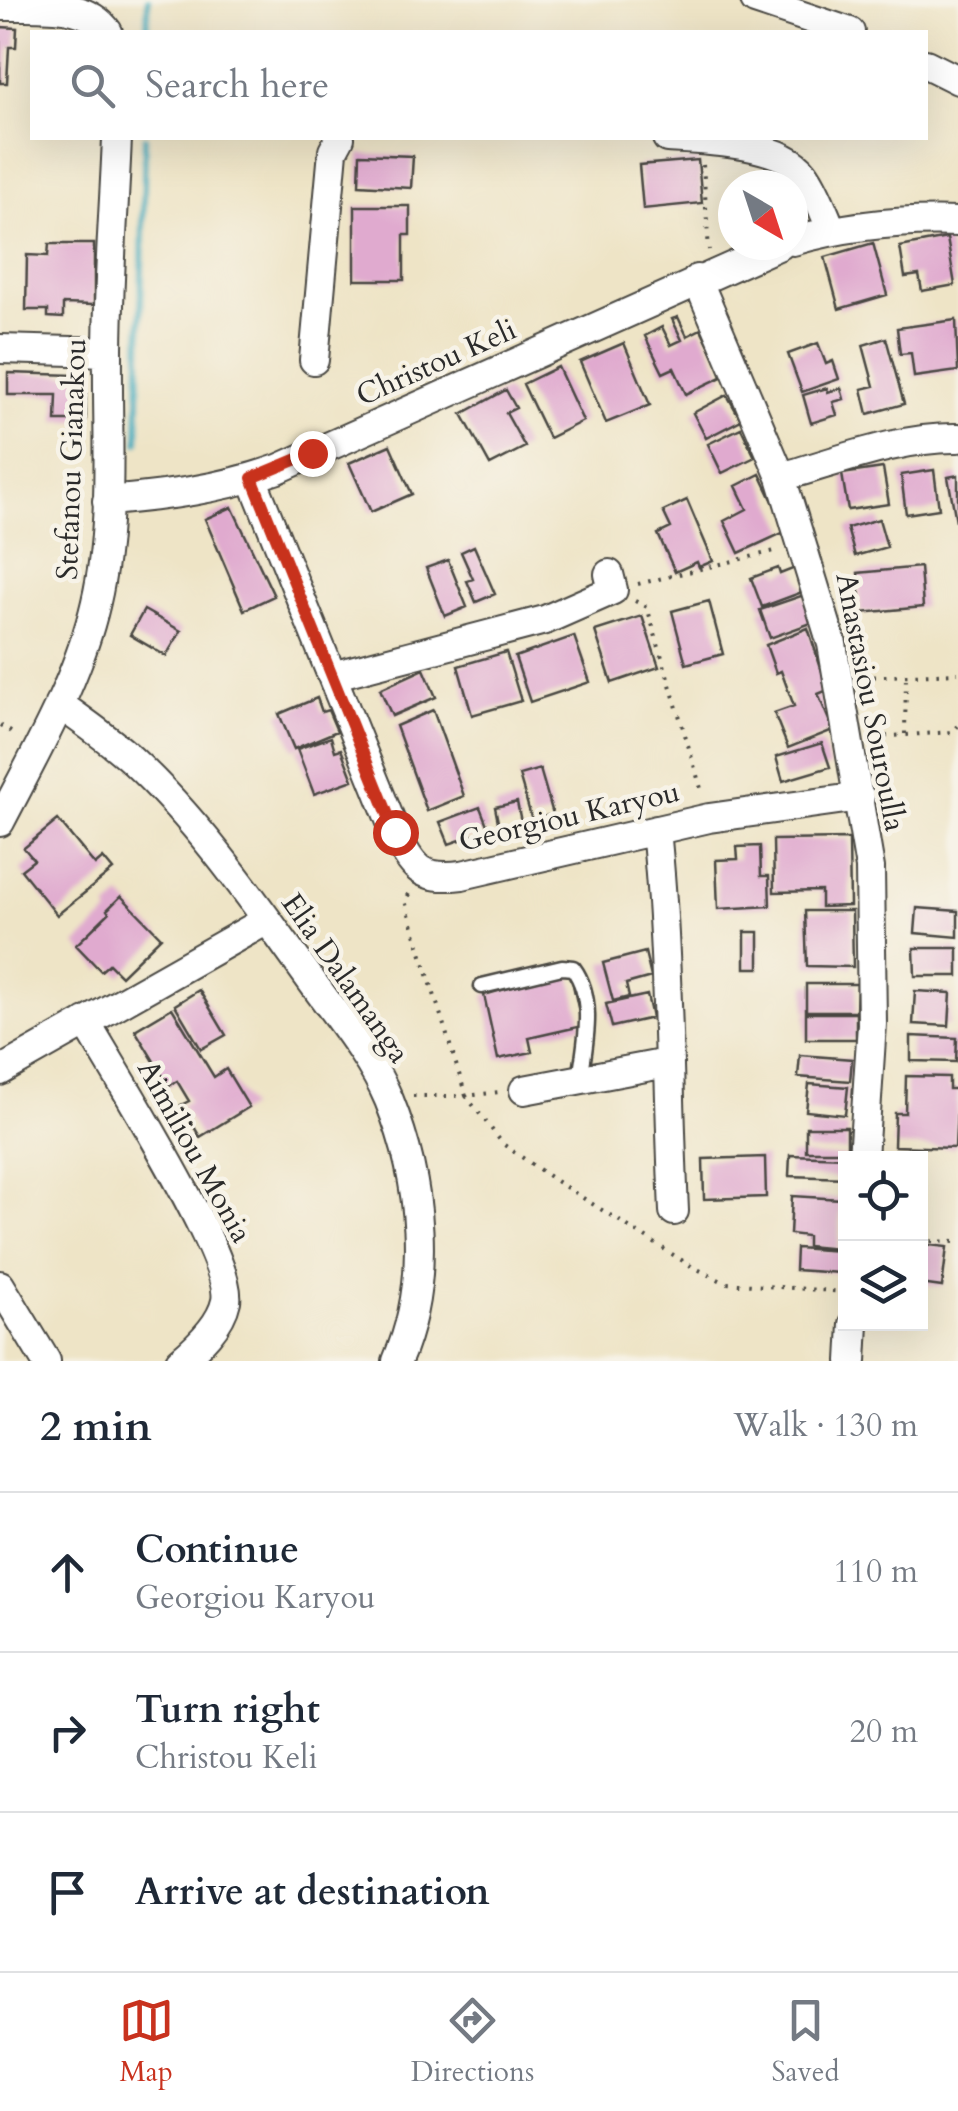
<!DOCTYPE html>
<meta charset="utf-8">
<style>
body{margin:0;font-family:Cardo,serif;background:#f2f2f3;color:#1f2937}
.controls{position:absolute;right:30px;bottom:30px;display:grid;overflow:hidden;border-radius:0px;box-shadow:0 10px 40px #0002}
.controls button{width:90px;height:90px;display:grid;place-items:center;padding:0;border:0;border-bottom:2px solid #e0e1e3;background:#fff;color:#1f2937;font:50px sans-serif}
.compass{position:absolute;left:718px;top:170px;width:90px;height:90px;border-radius:50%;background:#fff;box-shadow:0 10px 40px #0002;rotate:141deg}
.stop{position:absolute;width:30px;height:30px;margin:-22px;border:8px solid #c8321e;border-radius:50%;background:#fff}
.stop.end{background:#c8321e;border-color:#fff;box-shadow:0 2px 10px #0008}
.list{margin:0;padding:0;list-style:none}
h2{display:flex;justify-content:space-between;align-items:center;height:130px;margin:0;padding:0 40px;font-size:42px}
h2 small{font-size:32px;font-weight:400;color:#747a83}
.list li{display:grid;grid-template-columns:65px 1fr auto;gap:30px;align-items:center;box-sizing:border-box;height:160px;padding:0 40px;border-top:2px solid #e0e1e3}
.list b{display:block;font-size:38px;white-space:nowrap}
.list p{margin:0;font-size:32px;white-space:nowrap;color:#747a83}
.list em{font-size:32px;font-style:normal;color:#747a83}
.icon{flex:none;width:55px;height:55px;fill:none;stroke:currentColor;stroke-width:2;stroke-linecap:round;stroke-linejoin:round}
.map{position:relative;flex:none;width:958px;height:1361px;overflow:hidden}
.search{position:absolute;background:#fff;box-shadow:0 10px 40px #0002;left:30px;right:30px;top:30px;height:110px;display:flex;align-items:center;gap:25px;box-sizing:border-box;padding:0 35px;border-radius:0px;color:#747a83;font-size:38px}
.sheet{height:610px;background:#fff}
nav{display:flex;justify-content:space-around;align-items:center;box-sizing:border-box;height:140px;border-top:2px solid #e0e1e3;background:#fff;font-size:28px;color:#747a83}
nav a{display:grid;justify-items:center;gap:5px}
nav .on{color:#c8321e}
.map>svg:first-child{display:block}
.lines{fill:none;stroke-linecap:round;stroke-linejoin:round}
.stream{stroke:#3eabbd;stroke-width:6}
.building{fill:#e0aacf}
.lane-casing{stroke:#484742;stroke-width:19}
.street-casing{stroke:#484742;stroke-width:32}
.path{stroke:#484742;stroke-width:4;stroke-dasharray:2.5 8;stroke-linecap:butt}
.lane{stroke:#fff;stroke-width:14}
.street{stroke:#fff;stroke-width:28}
.route{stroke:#c8321e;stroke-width:12}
.labels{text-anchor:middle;stroke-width:9;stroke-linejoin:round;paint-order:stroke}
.street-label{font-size:30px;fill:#2b2b2b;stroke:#f7f3e8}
</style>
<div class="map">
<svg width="958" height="1361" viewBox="0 0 958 1361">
<rect width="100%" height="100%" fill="#f7f3e8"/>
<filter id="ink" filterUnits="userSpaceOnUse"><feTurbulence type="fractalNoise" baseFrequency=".01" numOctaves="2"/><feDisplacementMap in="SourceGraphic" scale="20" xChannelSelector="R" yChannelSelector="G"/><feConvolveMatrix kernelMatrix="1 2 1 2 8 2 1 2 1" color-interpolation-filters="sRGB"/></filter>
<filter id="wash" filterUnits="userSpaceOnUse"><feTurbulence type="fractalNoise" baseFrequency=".0048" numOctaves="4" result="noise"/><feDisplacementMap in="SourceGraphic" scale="40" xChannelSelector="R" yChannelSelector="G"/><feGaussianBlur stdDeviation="2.25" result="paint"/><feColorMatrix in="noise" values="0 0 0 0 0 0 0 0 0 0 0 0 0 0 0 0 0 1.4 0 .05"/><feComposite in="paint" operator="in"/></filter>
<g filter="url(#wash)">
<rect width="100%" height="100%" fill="#eee4c6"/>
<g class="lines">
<!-- stream -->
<path class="stream" d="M147,32L148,0
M138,442L145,138"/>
</g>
<g id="blocks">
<!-- building -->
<path class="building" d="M0,27L17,28L16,47H9L7,83H0Z
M360,154L413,156L411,188L359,185Z
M698,160L702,203L643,209L639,165Z
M355,206H410V235H404V280H355Z
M947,238L955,285L922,291L919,275L905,277L900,247Z
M873,243L887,295L839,309L825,257Z
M49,244H94V305L63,304V318L48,317V310H26L27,255L48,256Z
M678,317L687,336L701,329L724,376L686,394L674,368L663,373L645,336L662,327L671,345L682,340L672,319Z
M956,320L958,371L914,377L911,353L900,354L897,328Z
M886,338L904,404L868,414L862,389L874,386L863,345Z
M624,343L650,405L606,423L580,362Z
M818,343L826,364L833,361L839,379L802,392L788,354Z
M558,367L583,421L549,438L523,384Z
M8,373L75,375L86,386V421H56L57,395H8Z
M827,388L828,392L841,388L844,399L833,402L837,415L811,423L803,395Z
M506,390L516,408L506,413L525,447L490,465L462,414Z
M727,395L741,420L706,438L693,413Z
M741,428L755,457L722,473L708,444Z
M390,445L412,494L371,512L349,463Z
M883,468L889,504L848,510L842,474Z
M934,470L939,509L906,514L901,475Z
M760,474L787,531L739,553L724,521L747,509L736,486Z
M958,475V521H956L948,477Z
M687,500L713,561L699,567L697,562L675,572L658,534L671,528L663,511Z
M232,507L274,596L244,610L205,519Z
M879,519L887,547L855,556L847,528Z
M474,546L495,594L476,602L467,581L473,579L461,552Z
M448,560L467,607L445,616L426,568Z
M920,567L923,607L861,613L858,573Z
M778,568L780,574L795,568L805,591L762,607L751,578Z
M804,595L814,622L770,638L760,610Z
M709,601L723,654L686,664L672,611Z
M144,610L181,631L166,656L130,635Z
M642,616L659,667L612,683L595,631Z
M808,628L828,690L818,694L833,730L788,748L774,713L794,706L781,671L776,673L766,645Z
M574,636L590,682L530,702L515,657Z
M506,652L521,701L472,715L458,666Z
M424,669L436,697L392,716L380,689Z
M317,698L322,712L328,710L337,731L294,749L279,714Z
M433,710L464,796L427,811L396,726Z
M331,737L335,751L341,749L353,780L314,794L297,749Z
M822,743L830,767L783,781L776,757Z
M540,769L553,814L532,820L519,775Z
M517,802L521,822L499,827L495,807Z
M480,807L489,830L449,844L440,822Z
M58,820L95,865L103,858L113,870L57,915L21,870L34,860L24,848Z
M849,839L850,906L821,907V891L774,892L773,840Z
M760,846L761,876H769L770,906L718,909L716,860L738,859L737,847Z
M121,896L161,937L121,976L109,964L101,971L76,945L109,913L107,910Z
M917,908L958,911V937L915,933Z
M805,911H852L853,967L807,966Z
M745,932H759V968H745Z
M914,948H958V976H915Z
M645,952L651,977L626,984L629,997L613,1001L603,963Z
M570,971L582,1026L529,1038L532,1052L498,1059L484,995Z
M806,984H857L856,1011H806Z
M199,990L226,1035L201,1049L175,1005Z
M915,991L951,993L949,1026L913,1024Z
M647,995L652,1018L612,1027L606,1004Z
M172,1008L214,1077L226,1069L249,1107L200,1137L181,1105L189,1101L177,1081L169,1086L135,1030Z
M806,1013H856V1039H806Z
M911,1036L957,1038L956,1062L911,1061Z
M800,1055L852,1059L850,1081L798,1077Z
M906,1076L949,1077V1089H958L955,1148L894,1146L895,1113H905Z
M809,1084L848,1087L845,1115L806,1111Z
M806,1127H847V1151H806Z
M790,1155L846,1157V1178L789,1176Z
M765,1157L766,1197L704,1199L703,1159Z
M792,1196L841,1199L838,1249L807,1246V1236L790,1234Z
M920,1244L947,1247L942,1287L920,1284Z
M796,1248L841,1251L840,1273L795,1270Z"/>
</g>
</g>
<g filter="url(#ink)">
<use href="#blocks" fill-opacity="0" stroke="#484742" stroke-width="2.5"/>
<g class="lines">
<defs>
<path id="lane" d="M482,986L562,967L573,968C596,999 585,1044 580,1079"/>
<path id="street" d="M755,0L850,32
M0,6C36,7 86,0 108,32
M926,64L958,80
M667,138C702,140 781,142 804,173C816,189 824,213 832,231
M793,241C848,225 901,220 958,222
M697,279L781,477L832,644L870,868L872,1024L863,1158
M0,349L108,352
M314,360L333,151L340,138
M781,477C839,461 898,437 958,438
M252,478L395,832C413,869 420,880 462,875L709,818L860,797
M107,501C166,496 221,489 278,469L780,245
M332,676L545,620L613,590L609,574
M59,704C84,722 109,739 132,760C201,824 255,903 310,979C336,1015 372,1059 389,1100C422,1181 432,1280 397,1361
M0,822C34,756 74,687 93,614C115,532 107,442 108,357C108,284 114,211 117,138
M656,830C669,956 668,1084 674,1211
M86,1022C113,1069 234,1260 226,1301C221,1325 198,1346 180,1361
M0,1071L267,920
M524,1090L667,1063
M0,1285L46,1361
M852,1361L854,1324"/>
</defs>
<!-- lane casing -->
<use href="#lane" class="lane-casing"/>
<!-- street casing -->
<use href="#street" class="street-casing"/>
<!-- path -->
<path class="path" d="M703,165L709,250
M638,584L779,550
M635,601L647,607L702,792
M863,677L958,673
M0,725L17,736
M905,734L906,674
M875,737L953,732L958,726
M409,894L405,901L466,1096L499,1092
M413,1096H466L503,1144L556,1181L691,1266L726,1283L846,1292
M920,1241L958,1242"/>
<!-- lane -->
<use href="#lane" class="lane"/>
<!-- street -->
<use href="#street" class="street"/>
</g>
</g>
<g class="lines" filter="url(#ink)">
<!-- route -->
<path class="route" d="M312,453L252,478L395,832"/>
</g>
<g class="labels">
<!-- street labels -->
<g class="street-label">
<text transform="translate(436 362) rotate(-24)" y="10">Christou Keli</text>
<text transform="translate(71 459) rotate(-88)" y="10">Stefanou Gianakou</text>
<text transform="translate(871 702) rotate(79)" y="10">Anastasiou Souroulla</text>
<text transform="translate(569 816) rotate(-13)" y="10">Georgiou Karyou</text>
<text transform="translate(346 978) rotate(55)" y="10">Elia Dalamanga</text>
<text transform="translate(195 1151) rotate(61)" y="10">Aimiliou Monia</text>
</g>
</g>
</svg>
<div class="controls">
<button><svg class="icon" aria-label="locate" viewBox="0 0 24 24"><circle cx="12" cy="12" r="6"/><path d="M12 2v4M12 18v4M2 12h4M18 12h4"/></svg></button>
<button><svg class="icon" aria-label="layers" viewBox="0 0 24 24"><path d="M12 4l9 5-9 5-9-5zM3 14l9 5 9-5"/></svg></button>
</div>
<svg class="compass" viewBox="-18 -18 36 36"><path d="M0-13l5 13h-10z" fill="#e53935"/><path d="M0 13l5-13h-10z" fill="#747a83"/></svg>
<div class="stop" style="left:395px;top:832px"></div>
<div class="stop end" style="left:312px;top:453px"></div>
<div class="search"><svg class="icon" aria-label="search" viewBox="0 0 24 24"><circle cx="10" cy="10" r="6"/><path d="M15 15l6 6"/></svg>Search here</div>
</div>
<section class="sheet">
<h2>2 min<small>Walk · 130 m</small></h2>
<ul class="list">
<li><svg class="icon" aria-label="ahead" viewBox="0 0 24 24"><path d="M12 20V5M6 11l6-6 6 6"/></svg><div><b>Continue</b><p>Georgiou Karyou</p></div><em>110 m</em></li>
<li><svg class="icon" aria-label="right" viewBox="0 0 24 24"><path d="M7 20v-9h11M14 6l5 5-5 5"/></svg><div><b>Turn right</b><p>Christou Keli</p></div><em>20 m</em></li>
<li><svg class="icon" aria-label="arrive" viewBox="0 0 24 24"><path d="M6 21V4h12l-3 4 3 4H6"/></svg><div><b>Arrive at destination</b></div></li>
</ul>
</section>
<nav>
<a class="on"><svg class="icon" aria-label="map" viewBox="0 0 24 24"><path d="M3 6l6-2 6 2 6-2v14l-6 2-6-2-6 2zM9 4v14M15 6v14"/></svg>Map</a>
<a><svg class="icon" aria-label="directions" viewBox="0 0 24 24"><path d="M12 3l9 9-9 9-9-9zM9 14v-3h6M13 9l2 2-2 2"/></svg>Directions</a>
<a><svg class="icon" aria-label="saved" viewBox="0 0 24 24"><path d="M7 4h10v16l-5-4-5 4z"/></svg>Saved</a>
</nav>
